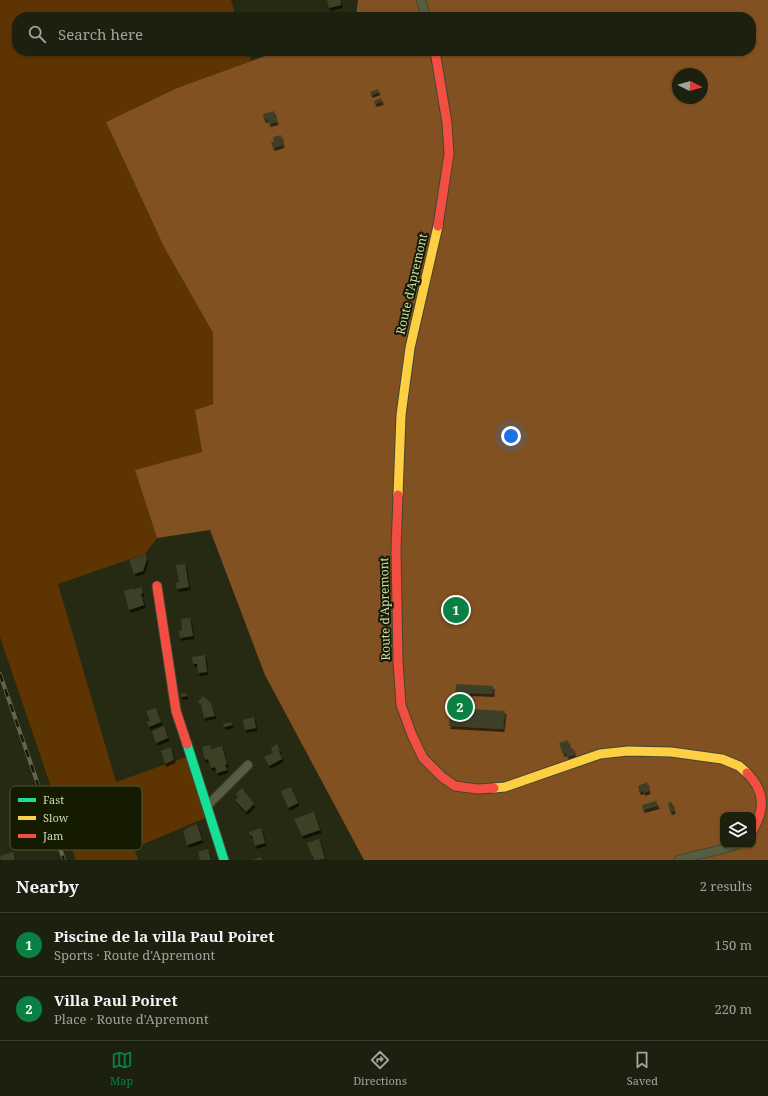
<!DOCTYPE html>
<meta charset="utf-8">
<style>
body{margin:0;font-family:"Noto Serif",serif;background:#252817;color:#f1f3f6}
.controls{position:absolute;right:12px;bottom:12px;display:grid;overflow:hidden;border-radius:8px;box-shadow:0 1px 3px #0004}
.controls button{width:36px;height:36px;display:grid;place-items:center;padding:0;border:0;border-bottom:1px solid #3a3e2e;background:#1c200e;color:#f1f3f6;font:20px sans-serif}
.compass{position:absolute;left:672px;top:68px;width:36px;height:36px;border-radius:50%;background:#1c200e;box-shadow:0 1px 3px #0004;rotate:95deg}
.you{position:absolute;left:511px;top:436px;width:14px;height:14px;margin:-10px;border:3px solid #fff;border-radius:50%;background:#1a73e8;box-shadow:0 0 0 6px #1a73e833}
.badge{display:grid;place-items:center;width:26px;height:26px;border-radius:50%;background:#0b8043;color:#fff;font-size:13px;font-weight:700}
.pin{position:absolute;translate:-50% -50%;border:2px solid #fff;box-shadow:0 1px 4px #0006}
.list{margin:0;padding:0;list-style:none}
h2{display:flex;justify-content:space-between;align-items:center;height:52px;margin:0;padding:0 16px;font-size:17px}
h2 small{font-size:13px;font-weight:400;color:#a0a39e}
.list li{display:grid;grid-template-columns:26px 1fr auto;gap:12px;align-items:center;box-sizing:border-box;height:64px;padding:0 16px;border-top:1px solid #3a3e2e}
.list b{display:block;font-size:15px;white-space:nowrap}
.list p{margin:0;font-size:13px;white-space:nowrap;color:#a0a39e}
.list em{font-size:13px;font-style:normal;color:#a0a39e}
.icon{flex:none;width:22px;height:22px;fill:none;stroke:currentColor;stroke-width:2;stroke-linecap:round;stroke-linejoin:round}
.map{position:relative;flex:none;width:768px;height:860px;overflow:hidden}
.search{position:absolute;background:#1c200e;box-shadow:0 1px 3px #0004;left:12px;right:12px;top:12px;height:44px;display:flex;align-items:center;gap:10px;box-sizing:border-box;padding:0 14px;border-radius:16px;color:#a0a39e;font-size:15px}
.sheet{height:180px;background:#1c200e}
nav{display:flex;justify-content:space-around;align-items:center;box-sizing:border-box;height:56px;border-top:1px solid #3a3e2e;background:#1c200e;font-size:11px;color:#a0a39e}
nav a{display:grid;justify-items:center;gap:2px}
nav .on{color:#0b8043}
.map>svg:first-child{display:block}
.green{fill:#5e3402}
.forest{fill:#825122;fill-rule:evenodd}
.water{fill:#2f0515}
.building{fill:#3c4127;filter:url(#shadow)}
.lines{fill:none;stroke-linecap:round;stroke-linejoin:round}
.street-casing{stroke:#424632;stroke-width:10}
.fast-casing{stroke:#424632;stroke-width:11}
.slow-casing{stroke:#424632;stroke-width:11}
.jam-casing{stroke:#424632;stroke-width:11}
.street{stroke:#565d40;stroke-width:8}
.fast{stroke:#16e098;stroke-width:9}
.slow{stroke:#ffcf43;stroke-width:9}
.jam{stroke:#f24e42;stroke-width:9}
.rail-casing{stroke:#62664e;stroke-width:4}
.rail{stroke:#151b00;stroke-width:2.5;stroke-dasharray:8;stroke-linecap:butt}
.labels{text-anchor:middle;stroke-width:4;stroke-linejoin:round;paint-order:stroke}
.street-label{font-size:12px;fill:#ced9b2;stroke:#151b00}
.key{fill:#151b00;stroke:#4c5435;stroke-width:1}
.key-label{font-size:11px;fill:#ced9b2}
</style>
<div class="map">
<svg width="768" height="860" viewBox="0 0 768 860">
<defs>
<filter id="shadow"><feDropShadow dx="1.5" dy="3" stdDeviation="0" flood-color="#0009"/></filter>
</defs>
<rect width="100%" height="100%" fill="#262a12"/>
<!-- green -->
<path class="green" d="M0,0H231L236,17H17V51H248L251,61L177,88L106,122L164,247L213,333V404L195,410L202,452L136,471L157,538L145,554L58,584L116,782L186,757L205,818L134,848L138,860H76L0,637Z"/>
<!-- forest -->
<path class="forest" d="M358,0H768V860H364L265,675L210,530L157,538L135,470L202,452L195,410L213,404V333L164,247L106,122L177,88L279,51H751V17H356ZM678,74H702V98H678ZM723,815H753V845H723Z"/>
<!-- water -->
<path class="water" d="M450,598L465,600L463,621L447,620Z"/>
<!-- building -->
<path class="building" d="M327,0H340L341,5L329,8Z
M378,89L379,92L371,95L370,92Z
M381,98L382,102L375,104L374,101Z
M274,111L277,122L269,124L268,119L264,120L263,114Z
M281,135L283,145L273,148L271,142H274L273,137Z
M145,554L147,559L143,571L134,574L129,560Z
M185,564L189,587L177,589L176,583L179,582L176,565Z
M141,587L143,593L141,594L144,605L129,610L124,591L133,588L134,591L135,590V589Z
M190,618L193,636L180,638L179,631H182L181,619Z
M205,655L207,672L198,673L197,664H193L192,657Z
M456,684L493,686V694L470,693V696H473L472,705H469V709L505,711L503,729L449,726L451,694L455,695Z
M186,693L187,696L181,697L180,694Z
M203,696L211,703L215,716L204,718L201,705L198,702Z
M156,708L161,722L149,727L147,722L150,721L146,711Z
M254,717L256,728L245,730L243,720Z
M231,722L232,725L224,727L223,724Z
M164,726L168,738L156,743L152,731Z
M568,740L570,749L573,748L575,755L567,757L566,753L563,754L559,743Z
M277,744L280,751H279L282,759L269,766L264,757L273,753L271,748Z
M210,745L211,749L222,746L227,764L225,765L227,770L217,773L215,767L211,768L208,759L205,760L202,747Z
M171,747L174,760L165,764L161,751Z
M647,782L649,791L644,793L643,791L639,792L638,786Z
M291,787L298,803L288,808L281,791Z
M242,788L254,804L246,812L235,800L238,797L236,794Z
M656,801L658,806L643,810L642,805Z
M672,802L674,811L670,812L668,803Z
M314,812L320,830L302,836L294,819Z
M197,824L202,840L187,845L183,831L187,829V828Z
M261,828L265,843L255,846L252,835L250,836L249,832Z
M319,839L325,859L314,860L313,856H312L307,843Z
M208,849L211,860H200L198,852Z
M13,852L15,860H1L0,856Z
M261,857L262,860H252Z"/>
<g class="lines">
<defs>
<path id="street" d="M421,0L426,17
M207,806L248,765
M678,860C697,854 717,852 736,845"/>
<path id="fast" d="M187,744L224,860"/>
<path id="slow" d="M398,495L401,415L410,348L438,226
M494,788L505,787L600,754L628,751L671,752L722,759L739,766L747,773"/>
<path id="jam" d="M435,51L447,123L449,154L438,226
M398,495L396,550L398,661L401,705L412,735L423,758L442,777L455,786L477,789L494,788
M157,586L176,711L187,744
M747,773C765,791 765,809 753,830"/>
</defs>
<!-- street casing -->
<use href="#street" class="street-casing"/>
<!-- fast casing -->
<use href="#fast" class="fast-casing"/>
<!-- slow casing -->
<use href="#slow" class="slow-casing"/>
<!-- jam casing -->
<use href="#jam" class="jam-casing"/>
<!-- street -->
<use href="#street" class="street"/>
<!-- fast -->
<use href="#fast" class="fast"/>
<!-- slow -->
<use href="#slow" class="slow"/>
<!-- jam -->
<use href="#jam" class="jam"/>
<defs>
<path id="rail" d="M0,674L64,860"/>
</defs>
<!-- rail casing -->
<use href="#rail" class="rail-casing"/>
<!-- rail -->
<use href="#rail" class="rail"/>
</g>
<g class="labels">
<!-- street labels -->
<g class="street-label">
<text transform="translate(412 284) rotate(-77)" y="4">Route d'Apremont</text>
<text transform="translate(385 609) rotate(-91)" y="4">Route d'Apremont</text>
</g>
</g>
<!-- legend -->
<rect x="10" y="786" width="132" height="64" rx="6" class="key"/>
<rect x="18" y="798" width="18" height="4" fill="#16e098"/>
<rect x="18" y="816" width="18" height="4" fill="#ffcf43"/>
<rect x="18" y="834" width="18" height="4" fill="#f24e42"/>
<g class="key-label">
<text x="43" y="804">Fast</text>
<text x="43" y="822">Slow</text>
<text x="43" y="840">Jam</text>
</g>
</svg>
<div class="controls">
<button><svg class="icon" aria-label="layers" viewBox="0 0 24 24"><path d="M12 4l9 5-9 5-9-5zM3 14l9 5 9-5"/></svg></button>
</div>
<svg class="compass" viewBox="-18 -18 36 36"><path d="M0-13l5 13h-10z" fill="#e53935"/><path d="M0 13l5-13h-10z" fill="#a0a39e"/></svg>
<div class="you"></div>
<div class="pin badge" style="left:456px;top:610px">1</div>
<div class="pin badge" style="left:460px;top:707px">2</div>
<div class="search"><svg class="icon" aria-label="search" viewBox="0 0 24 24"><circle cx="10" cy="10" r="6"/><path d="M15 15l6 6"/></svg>Search here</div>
</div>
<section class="sheet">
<h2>Nearby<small>2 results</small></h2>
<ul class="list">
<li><span class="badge">1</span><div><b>Piscine de la villa Paul Poiret</b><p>Sports · Route d'Apremont</p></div><em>150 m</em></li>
<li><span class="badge">2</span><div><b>Villa Paul Poiret</b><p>Place · Route d'Apremont</p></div><em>220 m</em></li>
</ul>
</section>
<nav>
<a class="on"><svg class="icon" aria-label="map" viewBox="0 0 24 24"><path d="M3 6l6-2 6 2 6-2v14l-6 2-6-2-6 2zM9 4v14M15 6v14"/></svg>Map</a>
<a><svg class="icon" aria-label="directions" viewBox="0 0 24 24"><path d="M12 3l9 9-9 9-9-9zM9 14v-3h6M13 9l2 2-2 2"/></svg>Directions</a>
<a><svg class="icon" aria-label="saved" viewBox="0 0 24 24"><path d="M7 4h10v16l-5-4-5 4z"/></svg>Saved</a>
</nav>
